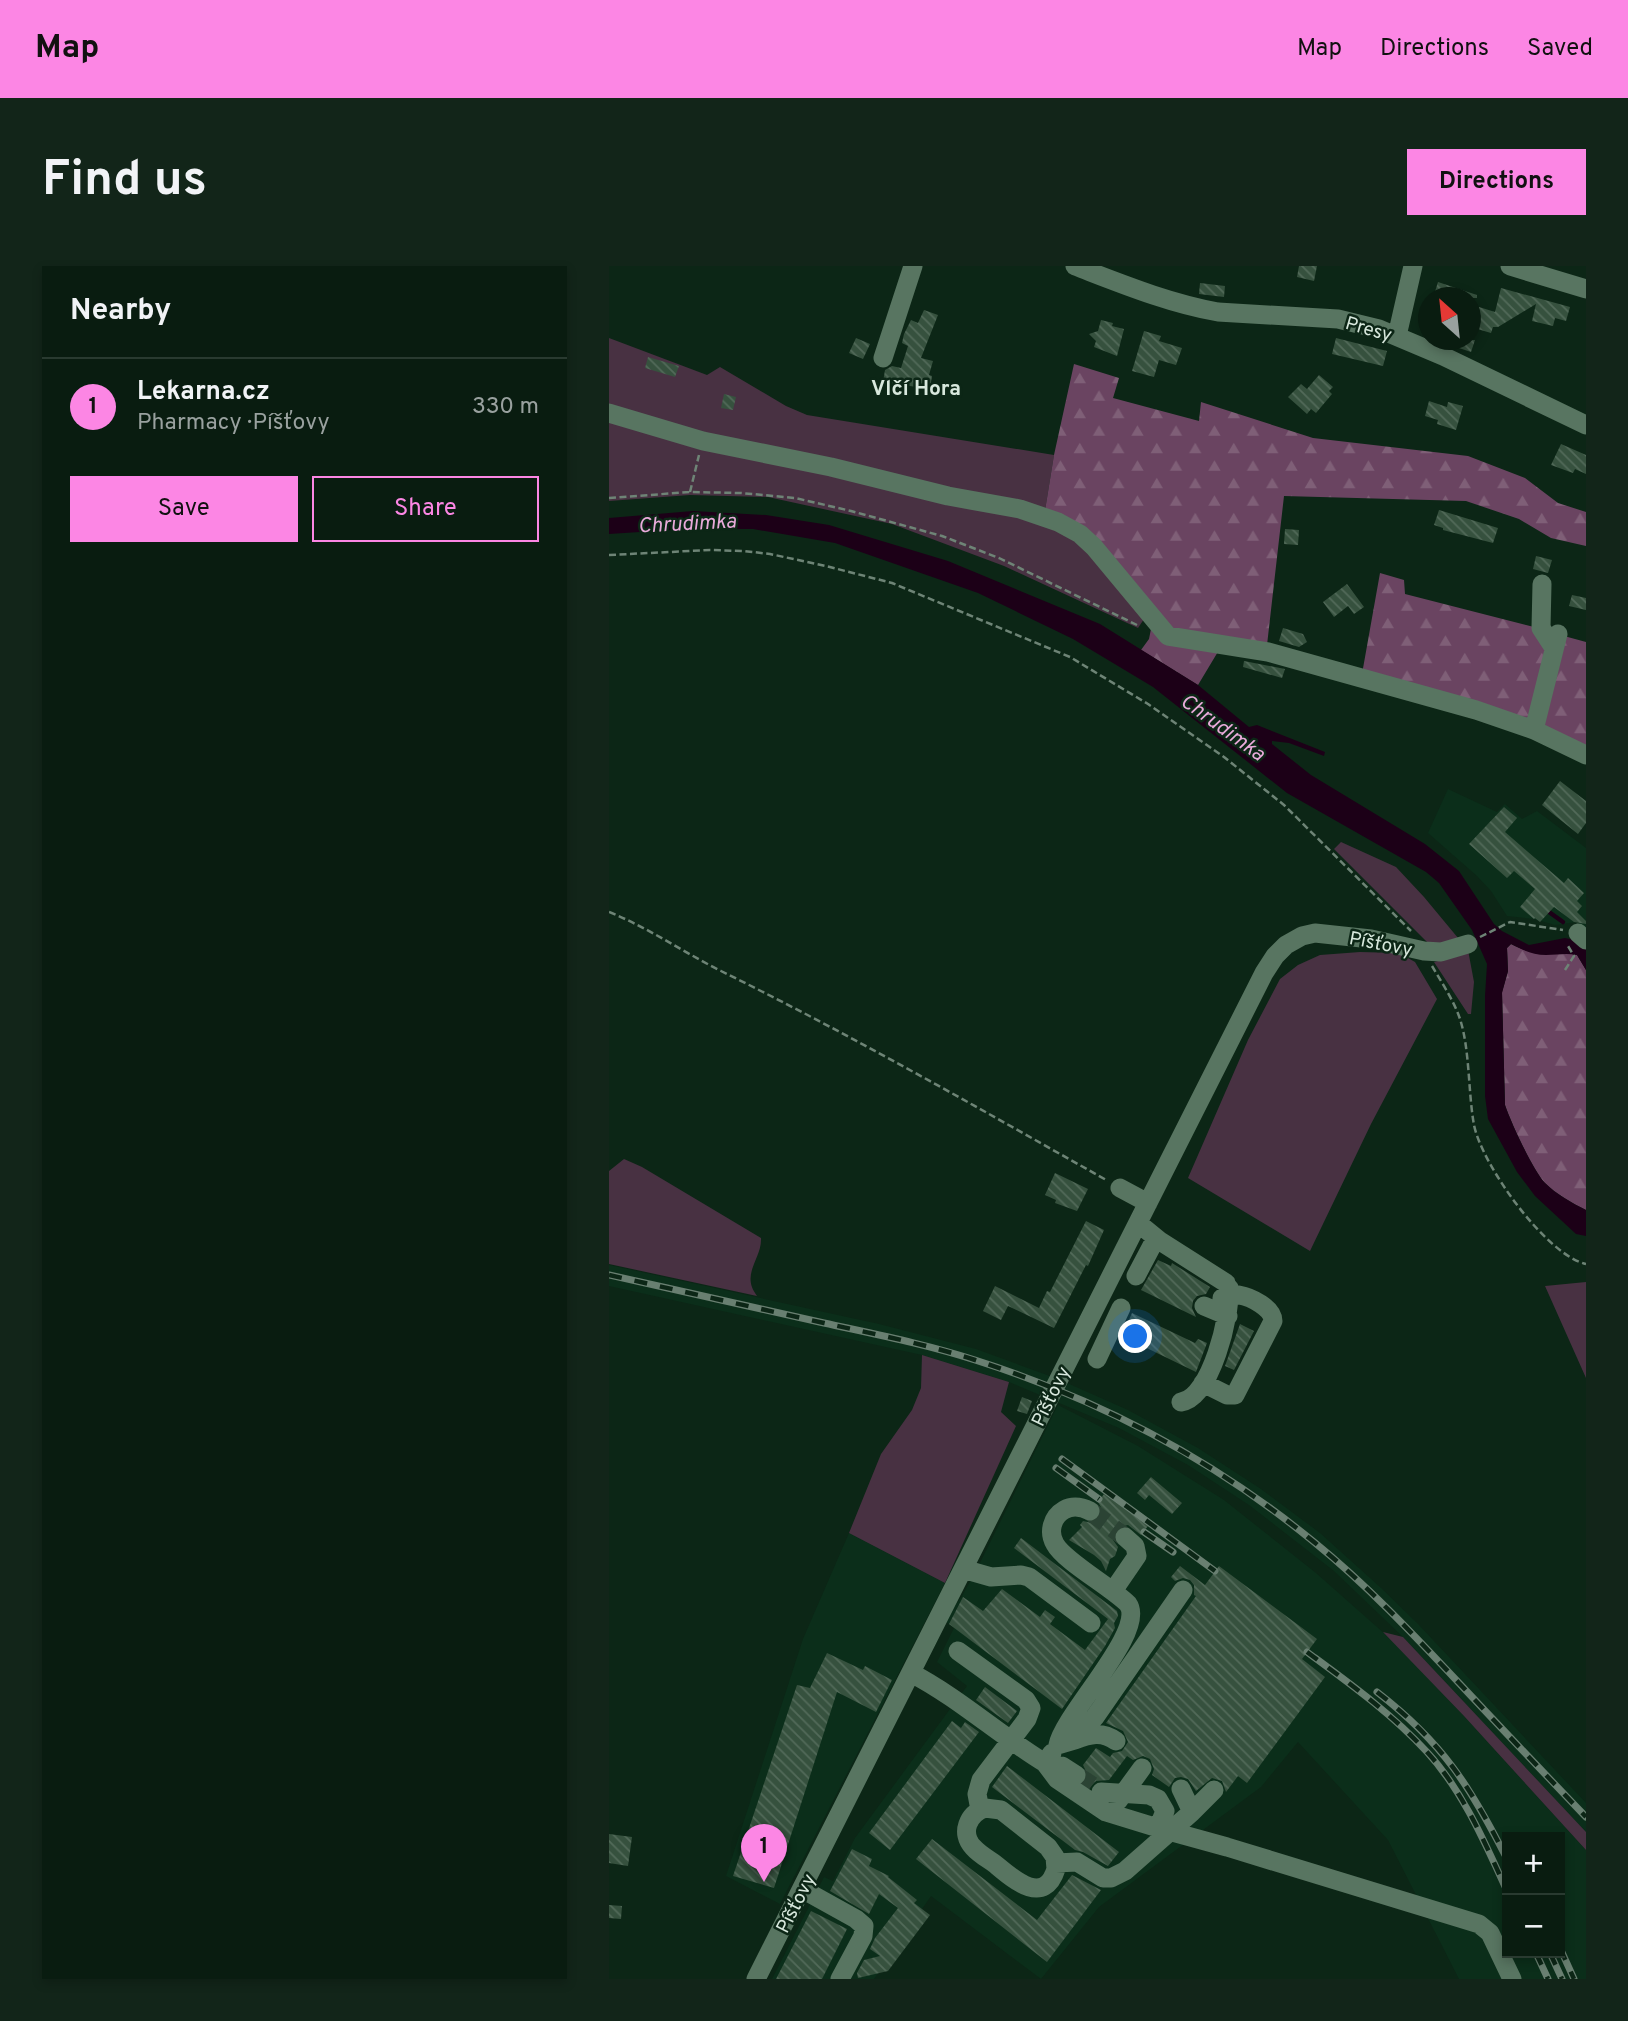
<!DOCTYPE html>
<meta charset="utf-8">
<style>
body{margin:0;font-family:Overpass,sans-serif;background:#122519;color:#f1f3f6}
.controls{position:absolute;right:21px;bottom:21px;display:grid;overflow:hidden;border-radius:0px;box-shadow:0 4px 10px #0003}
.controls button{width:63px;height:63px;display:grid;place-items:center;padding:0;border:0;border-bottom:2px solid #293a30;background:#091c10;color:#f1f3f6;font:35px sans-serif}
.compass{position:absolute;left:809px;top:21px;width:63px;height:63px;border-radius:50%;background:#091c10;box-shadow:0 4px 10px #0003;rotate:333deg}
.you{position:absolute;left:527px;top:1071px;width:24px;height:24px;margin:-18px;border:5px solid #fff;border-radius:50%;background:#1a73e8;box-shadow:0 0 0 10px #1a73e833}
.badge{display:grid;place-items:center;width:46px;height:46px;border-radius:50%;background:#fc86e4;color:#111;font-size:23px;font-weight:700}
.pin{position:absolute;translate:-50% -58px;filter:drop-shadow(0 2px 4px #0008)}
.pin::after{content:'';position:absolute;top:37px;width:24px;height:21px;background:inherit;clip-path:polygon(0 0,100% 0,50% 100%)}
.list{margin:0;padding:0;list-style:none}
h2{display:flex;justify-content:space-between;align-items:center;height:91px;margin:0;padding:0 28px;font-size:30px}
h2 small{font-size:23px;font-weight:400;color:#99a19f}
.list li{display:grid;grid-template-columns:46px 1fr auto;gap:21px;align-items:center;box-sizing:border-box;height:98px;padding:0 28px;border-top:2px solid #293a30}
.list b{display:block;font-size:26px;white-space:nowrap}
.list p{margin:0;font-size:23px;white-space:nowrap;color:#99a19f}
.list em{font-size:23px;font-style:normal;color:#99a19f}
.actions{display:flex;gap:14px;padding:21px 28px}
.actions a{flex:1;padding:16px 0;border:2px solid #fc86e4;border-radius:0px;text-align:center;font-size:24px;color:#fc86e4}
.actions .main{background:#fc86e4;color:#111}
.map{position:relative;flex:none;width:977px;height:1713px;overflow:hidden;border-radius:0px}
header{display:flex;align-items:center;gap:42px;box-sizing:border-box;height:98px;padding:0 35px;background:#fc86e4;color:#111}
header strong{font-size:33px}
nav{display:flex;gap:38px;margin-inline-start:auto;font-size:24px}
.intro{display:flex;align-items:center;justify-content:space-between;box-sizing:border-box;height:168px;padding:0 42px}
h1{margin:0;font-size:49px}
.button{padding:18px 32px;border-radius:0px;background:#fc86e4;color:#111;font-size:24px;font-weight:700}
main{display:flex;gap:42px;padding:0 42px}
aside{flex:1;background:#091c10;border-radius:0px;box-shadow:0 4px 10px #0003}
.map>svg:first-child{display:block}
.built{fill:#0b2e1a;fill-rule:evenodd}
.green{fill:#483142}
.forest{fill:url(#forest-firs)}
.water{fill:#1c0017}
.lines{fill:none;stroke-linecap:round;stroke-linejoin:round}
.stream{stroke:#1c0017;stroke-width:4.5}
.building{fill:url(#building-back-hatch)}
.minor-tunnel{stroke:#2b4334;stroke-width:19;stroke-dasharray:19 10;stroke-linecap:butt}
.path{stroke:#6e8476;stroke-width:2.5;stroke-dasharray:7 3.5;stroke-linecap:butt}
.minor{stroke:#587561;stroke-width:19}
.rail-casing{stroke:#697f71;stroke-width:7}
.rail{stroke:#0c2616;stroke-width:4.5;stroke-dasharray:13;stroke-linecap:butt}
.labels{text-anchor:middle;stroke-width:5;stroke-linejoin:round;paint-order:stroke}
.street-label{font-size:19px;fill:#d8e8dd;stroke:#0c2616}
.neighbourhood-label{font-size:21px;font-weight:bold;fill:#d8e8dd;stroke:#0c2616}
.water-label{font-size:21px;font-style:italic;fill:#e9aada;stroke:#0c2616}
</style>
<header>
<strong>Map</strong>
<nav><a>Map</a><a>Directions</a><a>Saved</a></nav>
</header>
<div class="intro"><h1>Find us</h1><a class="button">Directions</a></div>
<main>
<aside>
<h2>Nearby<small></small></h2>
<ul class="list">
<li><span class="badge">1</span><div><b>Lekarna.cz</b><p>Pharmacy · Píšťovy</p></div><em>330 m</em></li>
</ul>
<div class="actions"><a class="main">Save</a><a>Share</a></div>
</aside>
<div class="map">
<svg width="977" height="1713" viewBox="0 0 977 1713">
<defs>
<pattern id="forest-firs" width="22" height="20" patternUnits="userSpaceOnUse" patternTransform="scale(1.75)"><rect width="22" height="20" fill="#6a4461"/><path d="M5 1l3.5 6h-7zM16 11l3.5 6h-7z" fill="#7f5f77"/></pattern>
<pattern id="building-back-hatch" width="6" height="6" patternUnits="userSpaceOnUse" patternTransform="scale(1.75)"><rect width="6" height="6" fill="#36513e"/><path d="M-1 5l2 2M0 0l6 6M5-1l2 2" fill="none" stroke="#526a59"/></pattern>
</defs>
<rect width="100%" height="100%" fill="#0c2616"/>
<!-- built -->
<path class="built" d="M839,523L888,546L896,538L913,553L928,545L977,582V663L968,656L946,659L925,653L898,650L882,625L868,610L819,567Z
M0,999L270,1058L367,1083L449,1113L519,1144L589,1182L652,1223L711,1267L771,1321L809,1358L977,1537V1566L794,1371L725,1305L640,1239L579,1199L510,1162L400,1116L313,1089L0,1020Z
M449,1139L529,1180L615,1234L707,1307L785,1376L855,1450L977,1584V1713H850L779,1574L689,1476L652,1521L490,1641L432,1713L322,1630L265,1713H163L215,1611L224,1615L246,1572L358,1420L328,1396L345,1362L335,1354L353,1330L367,1305ZM898,1571H951V1687H898Z
M240,1267L336,1317L171,1638L117,1610L194,1373Z"/>
<!-- green -->
<path class="green" d="M0,72L98,109L111,101L177,140L198,149L445,189L434,257L476,277L537,350L529,362L395,300L283,258L159,231L81,229L0,235Z
M732,576L787,601L815,631L859,684L865,716L862,748H859L825,696L829,695L822,680L725,583Z
M751,686L790,687L806,696L828,733L762,858L701,985L579,912L639,774L671,713L689,699L711,689Z
M15,893L33,901L152,972C153,993 131,1008 148,1030L0,998V905Z
M977,1016V1112L936,1020Z
M313,1089L400,1116L392,1146L407,1160L336,1317L240,1267L272,1188L303,1144L312,1122Z
M774,1366L794,1371L977,1566V1584L855,1450Z"/>
<!-- forest -->
<path class="forest" d="M465,98L510,112L504,132L590,155L592,136L704,172L859,190L916,212L949,237L977,246V280L942,272L910,253L857,235L675,230L658,379L616,374L589,419L532,384L540,373L543,358L476,277L434,257L445,189Z
M771,307L795,314L796,328L925,361L939,383L921,459L753,408Z
M955,370L977,376V482L930,463Z
M902,678C932,694 940,683 968,689L977,704V944C963,937 947,928 936,917C924,904 902,857 896,839L893,726L899,705L898,682Z"/>
<!-- water -->
<path class="water" d="M84,245L157,249L220,259L339,295L491,358L589,419L640,461L648,459L716,486L715,490L680,477L663,475V478L702,509L816,578L850,605L885,658L893,665L920,679L956,672L970,675L977,680V704L968,689C957,687 948,689 937,689C924,689 914,684 902,678L898,682L899,705L893,727L896,839C902,857 924,904 936,917C947,928 963,937 977,944V970L967,968L926,930L908,906L879,853L876,830V730L878,698L863,664L830,617L817,606L678,527L544,421L464,373L369,327L226,277L144,263H77L0,268V252Z"/>
<g class="lines">
<!-- stream -->
<path class="stream" d="M940,646L954,656"/>
</g>
<!-- building -->
<path class="building" d="M690,0H708L705,15L688,11Z
M829,16L868,29V32H824Z
M591,17L616,20L615,31L590,28Z
M892,22L961,41L957,55L946,52L944,60L923,55L927,38L889,61H884L882,67L865,62L870,41L886,46Z
M315,44L329,49L312,92L324,95L320,109L323,110L321,123L274,116L276,104L283,100L292,102L299,80L293,77L295,68L302,54L309,57Z
M492,54L504,57L503,60L515,63L508,90L485,81L487,75L480,68L489,65Z
M535,65L552,70L550,75L573,82L567,99L550,94L545,111L523,105Z
M247,72L261,78L254,93L240,87Z
M727,72L778,85L774,100L723,88Z
M832,74H866L862,86L832,76Z
M39,91L70,100L66,111L36,102Z
M710,109L724,121L720,125L723,128L707,147L702,143L698,148L679,131L692,118L698,123Z
M115,128L127,131L124,144L112,142Z
M820,135L838,141L839,136L854,140L847,164L828,158L829,154L816,150Z
M952,178L977,189V208L966,203L964,207L942,199Z
M830,244L889,262L884,277L834,264V262L825,259Z
M676,263L690,264L689,279L675,278Z
M927,290L943,294L939,307L924,303Z
M738,318L755,341L745,348L739,340L725,351L714,336Z
M963,329L977,332V344L960,340Z
M674,362L694,368L698,376L690,381L670,375Z
M635,395L676,403L673,412L634,401Z
M951,515L977,535V557L969,568L933,539Z
M895,541L908,552L896,566L955,617L959,612L975,627L968,635L973,640L968,646L977,655V658L965,656L945,641L931,656L926,652L925,653L911,641L926,623L905,605L898,612L860,578Z
M446,907L479,923L468,945L446,937L447,934L436,929Z
M477,955L495,964L479,1000L477,999L445,1062L399,1040L392,1054L374,1045L386,1020L430,1042L438,1025L441,1026Z
M549,994L562,1000L563,997L601,1021L597,1028L588,1030L584,1035L583,1042L587,1051L532,1024Z
M523,1047L586,1077L589,1073L598,1077L587,1106L513,1070Z
M631,1058L645,1065L625,1104L616,1100Z
M413,1131L423,1135L418,1148L408,1145Z
M542,1211L573,1237L563,1248L540,1229L536,1234L528,1227Z
M495,1228L539,1260L532,1269L519,1259L507,1262L504,1274L509,1281L506,1290L501,1293L497,1305L492,1295L485,1289L460,1274L473,1261L471,1259L474,1255L483,1257L492,1251L493,1243L489,1236Z
M412,1272L508,1345L509,1350L505,1357L506,1362L496,1380L453,1443L340,1358L354,1331L374,1345L393,1323L431,1351L436,1344L446,1351L441,1358L476,1384L499,1353L405,1282Z
M571,1300L596,1319L610,1300L708,1373L693,1393L716,1411L638,1517L629,1510L617,1526L613,1515L603,1512L587,1525L579,1513L572,1511L566,1512L560,1521L543,1509L545,1503L541,1493L534,1490L524,1494L518,1490L500,1514L487,1515L481,1521L476,1517L479,1509L474,1499L487,1482L501,1491L504,1487L513,1485L519,1476L514,1465L497,1457L587,1330L585,1329V1319L581,1314L574,1312L566,1315L562,1311Z
M218,1387L254,1404L256,1400L283,1414L267,1446L228,1426L165,1622L124,1610L188,1419L201,1422Z
M376,1421L408,1445L399,1457L367,1434Z
M343,1455L352,1462L356,1456L370,1466L281,1584L260,1567Z
M398,1500L510,1586L499,1600L474,1586L466,1584L383,1521Z
M0,1568L23,1571L19,1600L0,1597Z
M323,1573L428,1654L463,1609L492,1624L438,1696L307,1593Z
M243,1583L263,1593L260,1600L280,1610L279,1611L308,1634L305,1637L321,1649L279,1705L249,1712L248,1707L255,1694L271,1690L261,1683L266,1672L289,1642L270,1628L260,1648L221,1625Z
M0,1639L13,1640L12,1653L0,1652Z
M202,1645L238,1663L213,1713H167Z"/>
<g class="lines">
<!-- minor-tunnel -->
<path class="minor-tunnel" d="M481,1245L516,1271
M467,1509L492,1526"/>
<!-- path -->
<path class="path" d="M81,226L90,189
M0,232L81,226L132,227L186,232L242,245L333,270L390,292L528,359
M0,289L101,284L135,285L161,288L217,300L283,317L461,391L539,438L615,491L675,539L802,665
M0,646C40,662 74,686 112,705C244,770 371,843 499,915
M871,671L901,656L954,664
M823,700C833,717 845,735 851,753C861,784 859,826 865,859C873,899 937,989 977,998
M956,704L965,690L959,680"/>
<!-- minor -->
<path class="minor" d="M466,0C513,18 559,37 609,46L729,53L770,63L834,90L977,159
M901,0L977,23
M788,70L804,0
M274,92L304,0
M0,147L94,175L222,201L339,230L411,243L449,256L471,268L485,281L559,370L659,386L867,444L925,464L977,489
M933,318L932,362L945,382
M925,464L949,368
M969,667L977,674
M511,922L539,937
M529,957L551,975L617,1017
M527,1010L547,972
M595,1040L619,1050
M488,1093L512,1042
M594,1117L618,1129H626L664,1055C664,1042 642,1031 630,1029C625,1029 619,1031 613,1032
M572,1136C602,1132 622,1048 620,1022
M481,1245C473,1241 464,1239 455,1244C443,1251 439,1266 446,1278C455,1295 502,1321 519,1338C538,1365 455,1448 449,1479L466,1474L486,1451L574,1324
M354,1303L382,1311L412,1309L420,1311L482,1357
M504,1325L528,1290L526,1280L516,1271
M349,1385L417,1434L422,1442L418,1453L372,1514L368,1528L371,1544
M302,1407C350,1432 390,1469 436,1497L443,1487
M466,1474C481,1468 493,1465 507,1475
M467,1509L453,1500L436,1497L448,1513L497,1546L549,1562L556,1545L549,1533L540,1529L492,1526
M572,1523L583,1546L605,1524
M509,1535L533,1502
M376,1542L392,1544L439,1581L446,1591L447,1603C435,1641 404,1613 386,1598C379,1593 370,1588 364,1581C351,1567 359,1548 376,1542Z
M549,1562L618,1581L870,1658L881,1667L903,1713
M447,1597L468,1596L494,1612H502L516,1605L583,1546
M193,1623L247,1653L255,1660L254,1670L231,1713
M147,1713L655,707L666,690L677,679L693,670L706,667L762,673L815,685L832,686L859,678"/>
<defs>
<path id="rail" d="M0,1009C72,1025 143,1041 215,1057C265,1068 317,1078 366,1094C489,1133 605,1194 705,1276C758,1319 804,1368 850,1417C892,1462 935,1507 977,1551
M453,1193L606,1305
M447,1202L490,1233
M535,1266L564,1286
M698,1386C740,1417 782,1447 818,1486C854,1525 876,1577 898,1625
M768,1426C834,1477 861,1520 898,1593
M951,1682L965,1713
M927,1687L939,1713
M941,1687L953,1713"/>
</defs>
<!-- rail casing -->
<use href="#rail" class="rail-casing"/>
<!-- rail -->
<use href="#rail" class="rail"/>
</g>
<g class="labels">
<!-- street labels -->
<g class="street-label">
<text transform="translate(760 62) rotate(16)" y="7">Presy</text>
<text transform="translate(772 677) rotate(11)" y="7">Píšťovy</text>
<text transform="translate(441 1130) rotate(-64)" y="7">Píšťovy</text>
<text transform="translate(186 1637) rotate(-63)" y="7">Píšťovy</text>
</g>
<!-- neighbourhood labels -->
<g class="neighbourhood-label">
<text x="307" y="129">Vlčí Hora</text>
</g>
<!-- water labels -->
<g class="water-label">
<text transform="translate(78 257) rotate(-3)" y="7">Chrudimka</text>
<text transform="translate(614 461) rotate(36)" y="7">Chrudimka</text>
</g>
</g>
</svg>
<div class="controls">
<button>+</button>
<button>−</button>
</div>
<svg class="compass" viewBox="-18 -18 36 36"><path d="M0-13l5 13h-10z" fill="#e53935"/><path d="M0 13l5-13h-10z" fill="#99a19f"/></svg>
<div class="you"></div>
<div class="pin badge" style="left:155px;top:1616px">1</div>
</div>
</main>
